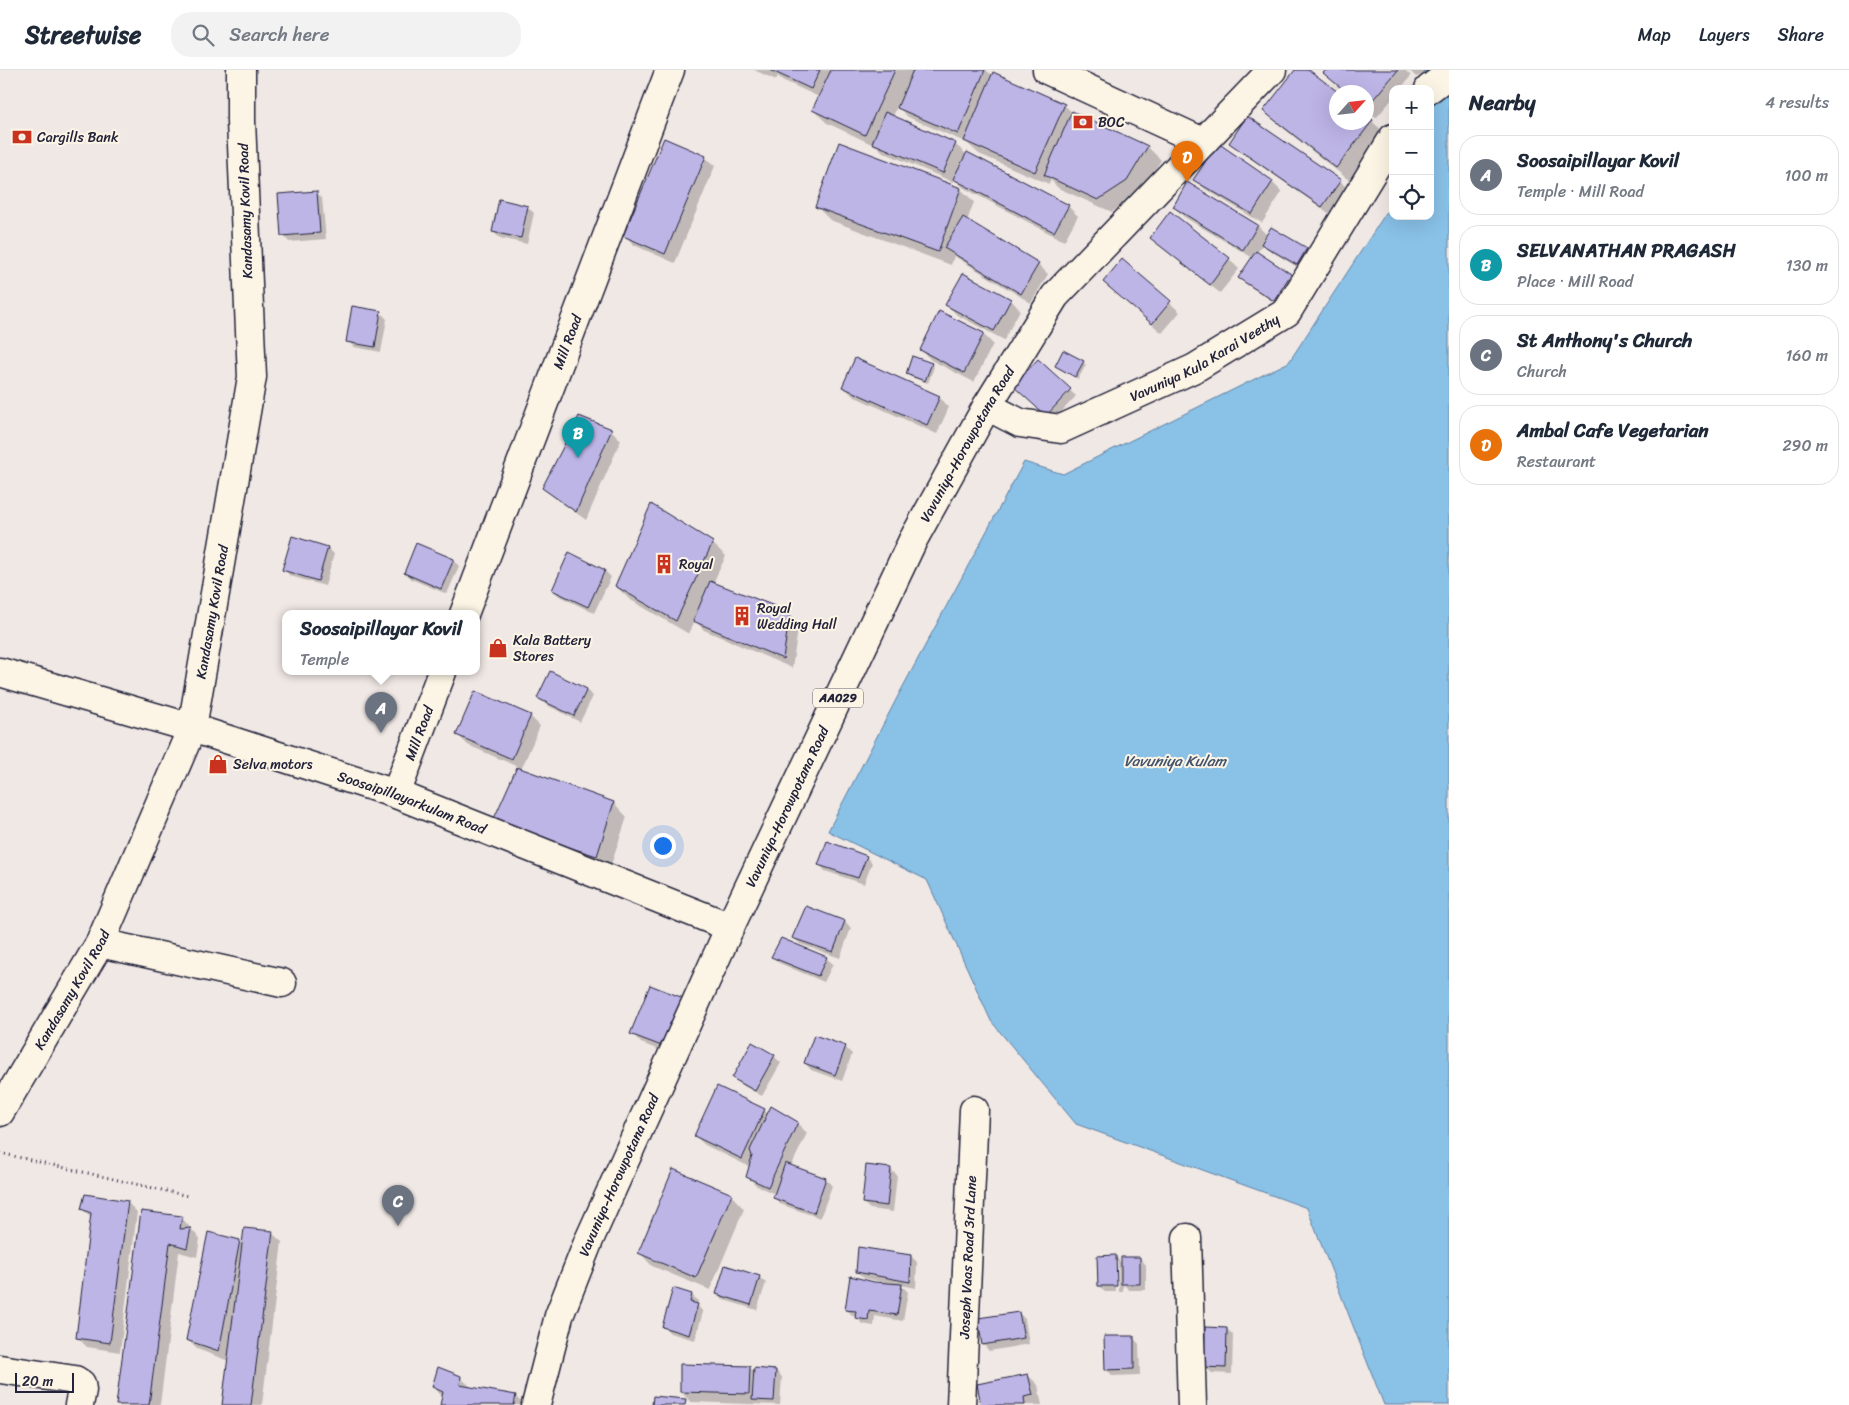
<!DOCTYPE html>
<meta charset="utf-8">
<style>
body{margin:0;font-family:Sriracha,sans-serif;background:#f2f2f3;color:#1f2937}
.controls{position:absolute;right:15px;top:15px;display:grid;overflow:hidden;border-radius:10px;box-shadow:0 5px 20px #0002}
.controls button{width:45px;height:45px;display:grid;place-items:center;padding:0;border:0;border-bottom:1px solid #e0e1e3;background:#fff;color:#1f2937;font:25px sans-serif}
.compass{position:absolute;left:1329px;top:15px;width:45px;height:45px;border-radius:50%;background:#fff;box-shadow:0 5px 20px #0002;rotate:63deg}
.scale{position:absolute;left:15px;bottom:12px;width:59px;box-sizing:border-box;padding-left:5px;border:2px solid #22223b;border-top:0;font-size:14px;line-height:18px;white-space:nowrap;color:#22223b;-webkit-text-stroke:4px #fcf5e5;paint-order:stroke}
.you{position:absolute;left:662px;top:775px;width:18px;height:18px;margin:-12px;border:4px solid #fff;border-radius:50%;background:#1a73e8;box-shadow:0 0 0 8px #1a73e833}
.badge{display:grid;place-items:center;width:32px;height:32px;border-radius:50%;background:#7c3aed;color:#fff;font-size:16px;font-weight:700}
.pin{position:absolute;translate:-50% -41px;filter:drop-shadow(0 1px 2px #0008)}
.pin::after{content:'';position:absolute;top:26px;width:18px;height:15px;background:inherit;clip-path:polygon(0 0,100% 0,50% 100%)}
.popup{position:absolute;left:282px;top:540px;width:198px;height:65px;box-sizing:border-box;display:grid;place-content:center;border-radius:10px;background:#fff;filter:drop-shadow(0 1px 4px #0005);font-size:16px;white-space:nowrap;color:#747a83}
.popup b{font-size:19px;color:#1f2937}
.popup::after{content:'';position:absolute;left:50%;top:100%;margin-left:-10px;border:10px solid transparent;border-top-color:#fff}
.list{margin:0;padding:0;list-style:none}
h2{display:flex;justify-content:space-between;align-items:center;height:65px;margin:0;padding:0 20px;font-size:21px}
h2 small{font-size:16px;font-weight:400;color:#747a83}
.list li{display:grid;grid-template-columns:32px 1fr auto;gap:15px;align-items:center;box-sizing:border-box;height:80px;margin:0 10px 10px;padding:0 10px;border:1px solid #e0e1e3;border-radius:20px}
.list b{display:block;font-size:19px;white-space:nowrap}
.list p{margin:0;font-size:16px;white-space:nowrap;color:#747a83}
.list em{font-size:16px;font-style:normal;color:#747a83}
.icon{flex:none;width:28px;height:28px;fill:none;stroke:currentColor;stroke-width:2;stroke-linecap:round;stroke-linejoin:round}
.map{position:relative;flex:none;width:1449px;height:1335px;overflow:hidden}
header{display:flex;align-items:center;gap:30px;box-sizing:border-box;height:70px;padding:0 25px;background:#fff;border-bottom:1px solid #e0e1e3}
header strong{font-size:24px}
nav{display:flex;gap:28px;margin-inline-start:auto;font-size:18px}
.search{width:350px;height:45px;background:#f2f2f3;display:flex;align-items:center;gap:12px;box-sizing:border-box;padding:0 18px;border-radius:20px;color:#747a83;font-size:19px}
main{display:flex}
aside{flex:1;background:#fff}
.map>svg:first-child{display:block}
.water{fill:#89c1e7;stroke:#6081a2}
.shadow{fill:#0003}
.building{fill:#beb5e7;stroke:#22223b}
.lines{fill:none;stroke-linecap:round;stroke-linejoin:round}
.minor-casing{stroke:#22223b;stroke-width:31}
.major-casing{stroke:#22223b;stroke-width:31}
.highway-casing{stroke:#22223b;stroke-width:31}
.path{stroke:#22223b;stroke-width:3;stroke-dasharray:1 4;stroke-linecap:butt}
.minor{stroke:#fcf5e5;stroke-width:28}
.major{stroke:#fcf5e5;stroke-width:28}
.highway{stroke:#fcf5e5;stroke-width:28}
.labels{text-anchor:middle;stroke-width:4;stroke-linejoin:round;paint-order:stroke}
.shield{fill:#fcf5e5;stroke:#63616e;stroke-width:1}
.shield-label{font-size:12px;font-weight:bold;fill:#22223b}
.poi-label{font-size:14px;fill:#22223b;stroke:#fcf5e5;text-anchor:start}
.street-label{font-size:14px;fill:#22223b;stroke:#fcf5e5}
.water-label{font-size:15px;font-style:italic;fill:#41526f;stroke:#fcf5e5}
</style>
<header>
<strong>Streetwise</strong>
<div class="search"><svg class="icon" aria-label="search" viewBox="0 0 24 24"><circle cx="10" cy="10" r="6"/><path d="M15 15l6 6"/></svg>Search here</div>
<nav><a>Map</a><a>Layers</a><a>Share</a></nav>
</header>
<main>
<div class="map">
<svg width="1449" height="1335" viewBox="0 0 1449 1335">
<rect width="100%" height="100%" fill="#f0e8e5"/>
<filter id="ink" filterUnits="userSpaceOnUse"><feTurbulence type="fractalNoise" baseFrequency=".02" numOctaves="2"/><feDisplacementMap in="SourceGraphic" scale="10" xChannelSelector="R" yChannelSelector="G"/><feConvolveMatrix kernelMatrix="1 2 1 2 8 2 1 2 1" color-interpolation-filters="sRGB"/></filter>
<g filter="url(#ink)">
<!-- water -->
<path class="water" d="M1425,0H1449V1335H1384L1307,1138L1076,1054L991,951L927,810L828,761L899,624L1024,392L1063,404L1289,292L1393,132V146H1430V19H1424Z"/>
<!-- shadow -->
<path class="shadow" d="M754,0H986L993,6L1064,35L1073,43L1148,77L1161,90L1140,124L1112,142L1058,118L1051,110L1049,114L979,84L967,73L908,47L897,36L893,47L955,74L967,85L1068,136L1078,146L1064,171L964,118L954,109L953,112L883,82L878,77L827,53L813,40L819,27L782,10L778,6L776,10Z
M1297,0H1307L1336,23V52H1366V46L1386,64L1350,111L1278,54L1265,41Z
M1328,0H1405L1411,6L1400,19H1393V28L1376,48L1366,40V22H1346L1325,3Z
M1409,0H1434L1416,7Z
M1231,72L1340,111L1350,121L1333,146L1241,82Z
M705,87L715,96L675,193L634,175L625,166Z
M1195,110L1272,112L1282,122L1262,153L1205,119Z
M1188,114L1258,156L1267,165L1271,158L1306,179L1313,186L1304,201L1269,180L1263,174L1257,183L1290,205L1297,211L1280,236L1246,214L1240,207L1253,188L1184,147L1174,137Z
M961,119L974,132L967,151L1038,194L1048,204L1031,233L954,186L951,195L830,150L817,137Z
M316,122L322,128L326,169L289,172L283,165Z
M527,137L534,143L527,174L500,168L493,162Z
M1170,143L1229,189L1239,199L1220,223L1161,177L1151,167Z
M1122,191L1180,242L1162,263L1104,212Z
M963,204L1011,230L1020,240L1004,270L957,245L947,235Z
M381,243L387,249L381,282L354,277L347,271Z
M983,264L993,274L974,312L931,290L921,280Z
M1038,291L1076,326L1053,351L1015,316Z
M1083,292L1086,295L1078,309L1056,296Z
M931,294L934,297L928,313L910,307L908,304Z
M844,317L939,327L949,337L937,364L853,326Z
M611,360L621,370L586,450L554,427L544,417Z
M712,473L726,486L713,513L789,543L799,553L792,598L704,560L695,551L689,564L629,529L616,516Z
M328,478L334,484L325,516L290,506L284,499Z
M453,490L459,496L447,524L411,509L405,503Z
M605,501L611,507L594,543L559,526L553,520Z
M586,620L593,626L580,652L545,634L538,628Z
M530,646L540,656L521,700L614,733L627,747L610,798L494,752L518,697L468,675L458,665Z
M866,787L872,793L864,814L825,801L819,794Z
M806,837L845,852L851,858L840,888L800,874L794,868Z
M773,887L826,888L833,894L824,912L779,893Z
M650,916L677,987L641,973L632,963Z
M845,977L852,984L842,1011L811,1000L805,993Z
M774,986L781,993L762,1026L740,1014L734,1007Z
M718,1018L764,1040L769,1045L797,1053L807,1063L791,1097L826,1109L832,1116L820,1148L780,1134L774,1127L775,1124L757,1116L747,1106L750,1097L705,1075L695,1066Z
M890,1099L897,1105L893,1142L870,1139L863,1133Z
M731,1125L744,1139L710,1220L652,1196L639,1182Z
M127,1132L137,1142L120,1282L87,1277L77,1267L92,1148L82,1139Z
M142,1142L181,1147L200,1169L197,1187L179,1182L160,1335H117Z
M272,1163L282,1172L262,1335H224L229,1291L197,1279L187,1269L239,1172L244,1176Z
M911,1186L917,1192L916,1218L901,1215L908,1222L903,1251L875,1246L874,1256L862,1254L856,1246H853L846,1239L883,1214V1212L864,1208L857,1202Z
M1116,1187L1122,1194L1140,1188L1146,1195V1220H1129L1123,1214V1222H1119L1118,1192H1115L1116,1222H1105L1099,1216Z
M759,1207L766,1213L757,1240L724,1230L717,1223Z
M692,1225L698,1231L697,1235L703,1242L695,1270L670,1263L663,1256Z
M1019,1243L1025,1249L1029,1274L989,1281L983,1274Z
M1227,1259L1233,1265L1232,1304L1212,1303L1205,1297Z
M1133,1267L1139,1274L1140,1305L1113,1306L1106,1299Z
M749,1297L755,1302L776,1301L782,1307L780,1335L691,1332L681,1322Z
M1028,1305L1038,1315L1042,1335H982Z
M460,1307L472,1318L516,1327L524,1335H442L443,1327L433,1317Z"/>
<!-- building -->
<path class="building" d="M770,0H820L811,19Z
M831,0H895L865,65L812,40Z
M913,0H985L958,64L897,38Z
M1295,0H1309L1338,22H1336V52H1366V45L1373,50L1336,98L1263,41Z
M1326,0H1398L1366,38V22H1346L1323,3Z
M993,2L1065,34L1035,102L964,71Z
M1072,41L1148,76L1127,111L1098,130L1044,105Z
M885,42L956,73L943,103L872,73Z
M1247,46L1341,110L1322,137L1229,73Z
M664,68L706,86L665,184L623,166Z
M839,72L961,118L938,182L815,137Z
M1218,73L1273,111L1252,144L1193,110Z
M967,82L1069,135L1054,162L953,109Z
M1187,112L1258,155L1243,180L1173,137Z
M317,121L320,163L281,166L278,124Z
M499,129L528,136L521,168L492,162Z
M1170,141L1230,188L1210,215L1150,168Z
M963,147L1039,193L1021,224L944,178Z
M1271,157L1307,178L1297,195L1261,174Z
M1256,181L1291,204L1274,231L1238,208Z
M1122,189L1171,231L1152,254L1103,212Z
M963,203L1011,229L994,261L945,235Z
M352,236L381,241L375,277L346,272Z
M939,241L984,263L964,303L920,280Z
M1063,280L1084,291L1075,307L1055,296Z
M912,286L932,293L925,311L906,304Z
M855,288L940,326L927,355L842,317Z
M1038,289L1071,319L1046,346L1013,316Z
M579,346L612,359L576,442L542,418Z
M651,434L713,472L676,551L615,516Z
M292,466L328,477L318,511L282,500Z
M416,473L454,489L441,519L404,503Z
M569,482L605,500L588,537L552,520Z
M710,511L790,542L783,589L693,551Z
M550,601L587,619L574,646L537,628Z
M475,621L531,645L512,689L456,665Z
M517,697L614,732L597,786L492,753Z
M827,771L867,786L858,808L818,795Z
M806,836L845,851L833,882L792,868Z
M781,868L827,887L818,906L771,887Z
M650,915L686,929L667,978L630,964Z
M814,965L846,976L835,1005L804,993Z
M752,972L775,985L755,1021L732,1008Z
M717,1016L765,1039L742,1089L694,1066Z
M771,1036L798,1052L768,1117L746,1107L752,1086L750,1080Z
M785,1093L826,1108L814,1143L773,1128Z
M866,1095L891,1098L887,1136L862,1133Z
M673,1099L732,1124L696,1208L638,1183Z
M85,1124L128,1131L110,1273L76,1268L91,1143L81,1139Z
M141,1141L182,1146L180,1159L191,1158L187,1178L170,1173L149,1335H116Z
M244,1158L273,1161L251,1335H222Z
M208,1162L240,1170L219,1281L186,1270Z
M858,1177L911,1185L910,1212L856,1202Z
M1116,1185L1117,1216H1098L1097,1186Z
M1121,1187H1140V1214H1121Z
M725,1195L760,1206L751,1235L716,1224Z
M850,1206L874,1212L902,1214L897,1245L869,1241L868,1250L855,1248L856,1241L845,1240Z
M673,1218L692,1224L690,1232L698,1234L689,1265L662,1257Z
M1019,1242L1024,1268L982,1275L978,1248Z
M1205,1257L1227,1258L1226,1298L1204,1297Z
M1104,1266H1134V1299L1105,1300Z
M680,1294L750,1296L749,1324L680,1322Z
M438,1297L461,1306L460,1315L516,1325L514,1335H440L443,1322L432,1317Z
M754,1298L776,1300L774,1331L752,1330Z
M1028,1304L1033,1325L1024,1327L1025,1335H981L977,1314Z
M653,1326L686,1329L685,1335H652Z"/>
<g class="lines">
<defs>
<g id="minor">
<path d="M1429,19L1449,4"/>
<path id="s1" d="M987,336L1020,353L1061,359L1195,298L1287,242L1393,68"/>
<path id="s2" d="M464,544L670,0"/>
<path id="s3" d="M0,602L192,658L396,724L730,857"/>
<path id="s4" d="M396,724L442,602"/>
<path d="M100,873L282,913"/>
<path id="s5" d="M0,1042L100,873L192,658L252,307L241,51V0"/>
<path d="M1187,1168L1192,1335"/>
<path d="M0,1299L75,1310L81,1314L82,1320L79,1335"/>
<path id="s6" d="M961,1335L974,1040"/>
</g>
<path id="major" d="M1047,0L1203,72"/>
<g id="highway">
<path id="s7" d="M536,1335L559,1246L589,1170L730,857L913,470L987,336L1055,226L1272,0"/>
</g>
</defs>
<!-- minor casing -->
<use href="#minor" class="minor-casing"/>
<!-- major casing -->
<use href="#major" class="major-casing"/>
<!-- highway casing -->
<use href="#highway" class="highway-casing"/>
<!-- path -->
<path class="path" d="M0,1083L188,1126"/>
<!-- minor -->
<use href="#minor" class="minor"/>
<!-- major -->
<use href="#major" class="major"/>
<!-- highway -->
<use href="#highway" class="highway"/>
</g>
</g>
<!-- icons -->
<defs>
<symbol id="bank-bare" viewBox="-9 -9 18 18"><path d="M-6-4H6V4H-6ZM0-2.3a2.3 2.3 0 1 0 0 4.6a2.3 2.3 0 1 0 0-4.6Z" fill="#c8321e" stroke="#fcf5e5" stroke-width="2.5" paint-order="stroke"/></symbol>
<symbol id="building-bare" viewBox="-9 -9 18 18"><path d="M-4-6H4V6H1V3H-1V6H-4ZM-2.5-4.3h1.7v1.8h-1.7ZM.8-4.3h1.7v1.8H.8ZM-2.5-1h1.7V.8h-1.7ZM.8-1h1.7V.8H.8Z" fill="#c8321e" stroke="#fcf5e5" stroke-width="2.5" paint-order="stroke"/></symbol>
<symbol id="shop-bare" viewBox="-9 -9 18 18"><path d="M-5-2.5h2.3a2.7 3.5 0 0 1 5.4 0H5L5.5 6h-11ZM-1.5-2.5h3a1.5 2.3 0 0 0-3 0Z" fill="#c8321e" stroke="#fcf5e5" stroke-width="2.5" paint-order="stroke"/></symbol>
</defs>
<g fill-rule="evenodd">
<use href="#bank-bare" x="1069" y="38" width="28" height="28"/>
<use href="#bank-bare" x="8" y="53" width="28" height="28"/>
<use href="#building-bare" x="650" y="480" width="28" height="28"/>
<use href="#building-bare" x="728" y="532" width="28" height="28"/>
<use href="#shop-bare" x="484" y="564" width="28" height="28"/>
<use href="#shop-bare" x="204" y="680" width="28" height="28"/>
</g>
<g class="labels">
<!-- shield labels -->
<rect class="shield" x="813" y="618.5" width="50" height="19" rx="4"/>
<g class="shield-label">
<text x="838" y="632">AA029</text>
</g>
<!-- poi labels -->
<g class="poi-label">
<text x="1098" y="57">BOC</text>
<text x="37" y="72">Cargills Bank</text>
<text x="679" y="499">Royal</text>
<text x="757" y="543">Royal<tspan x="757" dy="16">Wedding Hall</tspan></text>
<text x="513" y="575">Kala Battery<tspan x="513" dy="16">Stores</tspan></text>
<text x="233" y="699">Selva motors</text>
</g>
<!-- street labels -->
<g class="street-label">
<text transform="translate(245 141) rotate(-92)" y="5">Kandasamy Kovil Road</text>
<text dy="5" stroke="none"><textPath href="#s2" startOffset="291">Mill Road</textPath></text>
<text dy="5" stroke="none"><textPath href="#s1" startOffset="239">Vavuniya Kula Karai Veethy</textPath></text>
<text dy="5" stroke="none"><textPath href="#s7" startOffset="1055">Vavuniya-Horowpotana Road</textPath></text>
<text dy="5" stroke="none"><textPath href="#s5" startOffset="548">Kandasamy Kovil Road</textPath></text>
<text dy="5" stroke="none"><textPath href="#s4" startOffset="65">Mill Road</textPath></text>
<text dy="5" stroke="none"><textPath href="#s3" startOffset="432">Soosaipillayarkulam Road</textPath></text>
<text dy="5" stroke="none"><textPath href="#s7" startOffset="650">Vavuniya-Horowpotana Road</textPath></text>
<text dy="5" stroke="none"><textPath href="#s5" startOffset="142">Kandasamy Kovil Road</textPath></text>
<text dy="5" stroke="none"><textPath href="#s7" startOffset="245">Vavuniya-Horowpotana Road</textPath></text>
<text dy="5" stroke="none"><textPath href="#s6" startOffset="148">Joseph Vaas Road 3rd Lane</textPath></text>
</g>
<!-- water labels -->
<g class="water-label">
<text x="1175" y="696">Vavuniya Kulam</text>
</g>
</g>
</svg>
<div class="controls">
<button>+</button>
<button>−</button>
<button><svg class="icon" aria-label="locate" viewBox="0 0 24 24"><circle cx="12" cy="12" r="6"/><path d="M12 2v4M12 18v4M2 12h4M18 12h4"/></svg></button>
</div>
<svg class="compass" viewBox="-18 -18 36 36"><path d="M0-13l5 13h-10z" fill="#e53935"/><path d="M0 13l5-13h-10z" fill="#747a83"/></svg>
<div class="scale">20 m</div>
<div class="you"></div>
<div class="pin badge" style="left:381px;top:663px;background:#6b7280">A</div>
<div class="popup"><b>Soosaipillayar Kovil</b>Temple</div>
<div class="pin badge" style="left:578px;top:388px;background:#0f9aa8">B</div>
<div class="pin badge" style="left:398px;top:1156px;background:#6b7280">C</div>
<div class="pin badge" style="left:1187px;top:112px;background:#e8710a">D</div>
</div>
<aside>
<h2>Nearby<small>4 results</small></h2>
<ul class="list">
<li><span class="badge" style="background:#6b7280">A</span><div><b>Soosaipillayar Kovil</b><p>Temple · Mill Road</p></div><em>100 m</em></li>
<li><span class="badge" style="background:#0f9aa8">B</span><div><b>SELVANATHAN PRAGASH</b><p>Place · Mill Road</p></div><em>130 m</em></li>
<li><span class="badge" style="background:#6b7280">C</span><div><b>St Anthony's Church</b><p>Church</p></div><em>160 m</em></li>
<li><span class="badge" style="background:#e8710a">D</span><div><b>Ambal Cafe Vegetarian</b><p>Restaurant</p></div><em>290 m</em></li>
</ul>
</aside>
</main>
